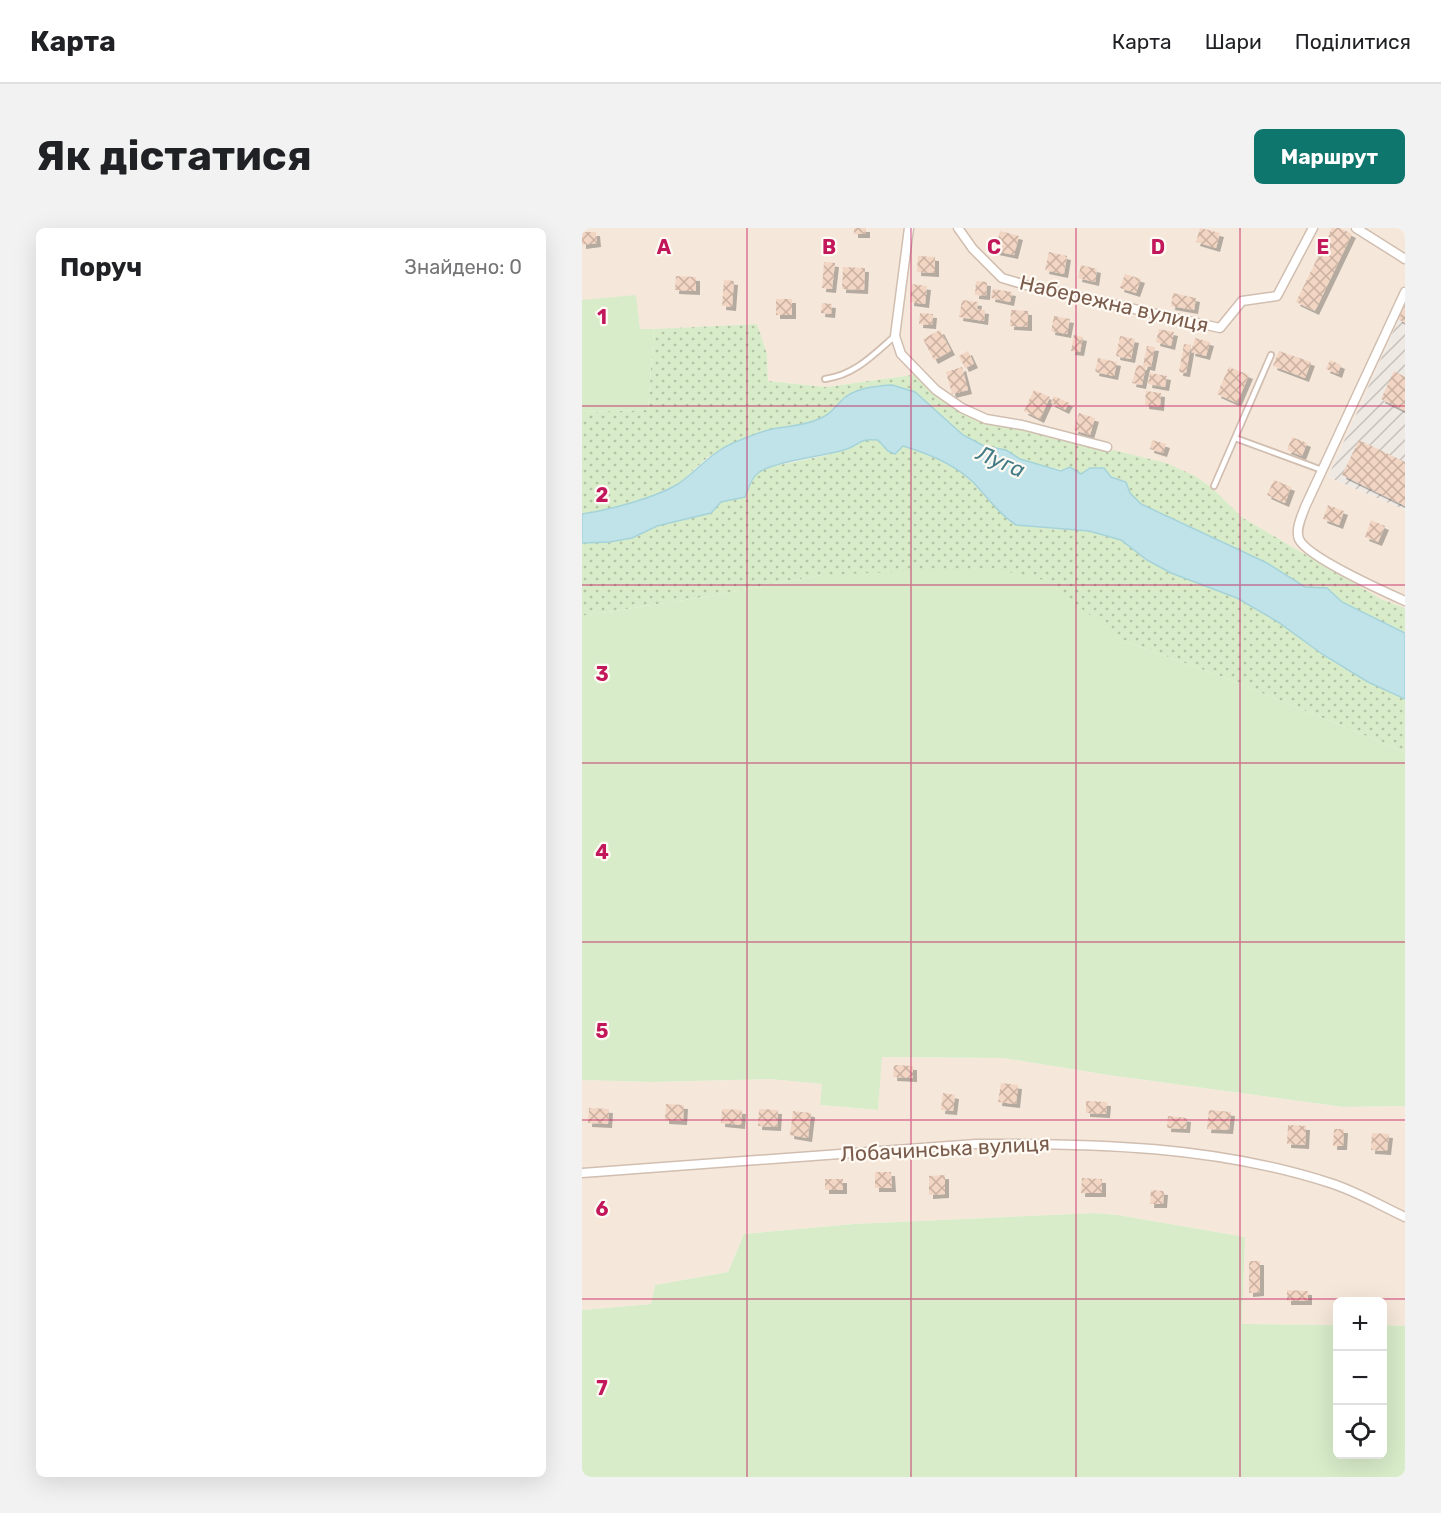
<!DOCTYPE html>
<html lang="uk">
<meta charset="utf-8">
<style>
body{margin:0;font-family:Rubik,sans-serif;background:#f2f2f2;color:#202124}
.controls{position:absolute;right:18px;bottom:18px;display:grid;overflow:hidden;border-radius:9px;box-shadow:0 6px 24px #0002}
.controls button{width:54px;height:54px;display:grid;place-items:center;padding:0;border:0;border-bottom:2px solid #e0e0e0;background:#fff;color:#202124;font:30px sans-serif}
.list{margin:0;padding:0;list-style:none}
h2{display:flex;justify-content:space-between;align-items:center;height:78px;margin:0;padding:0 24px;font-size:26px}
h2 small{font-size:20px;font-weight:400;color:#757577}
.icon{flex:none;width:33px;height:33px;fill:none;stroke:currentColor;stroke-width:2;stroke-linecap:round;stroke-linejoin:round}
.map{position:relative;flex:none;width:823px;height:1249px;overflow:hidden;border-radius:9px}
header{display:flex;align-items:center;gap:36px;box-sizing:border-box;height:84px;padding:0 30px;background:#fff;border-bottom:2px solid #e0e0e0}
header strong{font-size:28px}
nav{display:flex;gap:33px;margin-inline-start:auto;font-size:21px}
.intro{display:flex;align-items:center;justify-content:space-between;box-sizing:border-box;height:144px;padding:0 36px}
h1{margin:0;font-size:42px}
.button{padding:15px 27px;border-radius:9px;background:#0f766e;color:#fff;font-size:21px;font-weight:700}
main{display:flex;gap:36px;padding:0 36px}
aside{flex:1;background:#fff;border-radius:9px;box-shadow:0 6px 24px #0002}
.map>svg:first-child{display:block}
.residential{fill:#f5e8da}
.industrial{fill:url(#industrial-furrows)}
.grass{fill:url(#grass-dots)}
.garden{fill:#d8ecc9}
.water{fill:#bfe3e8;stroke:#a5d3da;stroke-width:1.5}
.building{fill:url(#building-cross-hatch);filter:url(#shadow)}
.lines{fill:none;stroke-linecap:round;stroke-linejoin:round}
.lane-casing{stroke:#d1beb0;stroke-width:8}
.street-casing{stroke:#d1beb0;stroke-width:11}
.lane{stroke:#fff;stroke-width:4.5}
.street{stroke:#fff;stroke-width:8}
.grid{fill:none;stroke:#c2185b;stroke-width:1.5;stroke-opacity:0.55}
.labels{text-anchor:middle;stroke-width:4.5;stroke-linejoin:round;paint-order:stroke}
.street-label{font-size:21px;fill:#7a5c4d;stroke:#fffaf3}
.water-label{font-size:22px;font-style:italic;fill:#437c86;stroke:#fffaf3}
.grid-label{font-size:20px;text-anchor:middle;font-weight:bold;fill:#c2185b;stroke:#fffaf3;stroke-width:4.5;stroke-linejoin:round;paint-order:stroke}
</style>
<header>
<strong>Карта</strong>
<nav><a>Карта</a><a>Шари</a><a>Поділитися</a></nav>
</header>
<div class="intro"><h1>Як дістатися</h1><a class="button">Маршрут</a></div>
<main>
<aside>
<h2>Поруч<small>Знайдено: 0</small></h2>
<ul class="list">
</ul>
</aside>
<div class="map">
<svg width="823" height="1249" viewBox="0 0 823 1249">
<defs>
<pattern id="industrial-furrows" width="10" height="10" patternUnits="userSpaceOnUse" patternTransform="scale(1.5)"><rect width="10" height="10" fill="#efe9e4"/><path d="M-1 1l2-2M0 10L10 0M9 11l2-2" fill="none" stroke="#c7c0bb"/></pattern>
<pattern id="grass-dots" width="8" height="8" patternUnits="userSpaceOnUse" patternTransform="scale(1.5)"><rect width="8" height="8" fill="#d8ecc9"/><path d="M2 2h.1M6 6h.1" fill="none" stroke="#b4c2a5" stroke-width="1.8" stroke-linecap="round"/></pattern>
<pattern id="building-cross-hatch" width="8" height="8" patternUnits="userSpaceOnUse" patternTransform="scale(1.5)"><rect width="8" height="8" fill="#f3d5c3"/><path d="M0 0l8 8M0 8l8-8" fill="none" stroke="#cab0a1"/></pattern>
<filter id="shadow"><feDropShadow dx="4" dy="4" stdDeviation="0" flood-color="#0004"/></filter>
</defs>
<rect width="100%" height="100%" fill="#fdf6ec"/>
<!-- residential -->
<path class="residential" d="M0,0H823V77L746,249L823,282V380L799,371L661,290L629,259L613,248L380,180L337,146L244,159L186,153L185,126L174,96L58,102L0,72Z
M299,829L421,830L526,847L761,879L823,878V1098L801,1097L800,1074H756L755,1097L660,1096L663,1009L536,987L513,985L272,996L162,1006L146,1044L73,1057L69,1076L0,1082V852L70,854L189,851L240,856L238,877L296,882Z"/>
<!-- industrial -->
<path class="industrial" d="M823,77V282L746,249Z"/>
<!-- grass -->
<path class="grass" d="M175,96L185,126L186,153L244,159L337,146L354,162L404,191L584,235L613,248L629,259L661,290L799,371L823,380V405L760,374L745,360L723,359L685,335L559,276L548,265L544,254L508,240L499,246L450,235L438,231L424,222L402,218L381,207L333,164L310,157L290,158L266,167L249,185L236,192L126,229L97,255L75,267L21,283L0,286V184L66,182L72,101Z
M283,211L296,212L306,223L321,218C345,225 373,237 391,254C405,268 417,285 434,297L507,303L539,312L565,332L589,345L655,370L696,394L740,426L786,454L823,471V524L641,449L542,413L517,396L240,347L134,367L0,388V315L28,314L50,310L75,298L128,285L139,274L163,269L173,247L183,240L241,228L266,221Z"/>
<!-- garden -->
<path class="garden" d="M54,67L58,101H72L66,182L0,184V72Z
M409,340L462,352L542,413L641,449L823,524V878L761,879L526,847L421,830L300,829L296,882L238,877L240,856L188,851L70,854L0,852V388L134,367L240,347Z
M513,985L536,987L663,1009L660,1096L755,1097L756,1226H800L801,1097L823,1098V1249H0V1082L69,1076L73,1057L146,1044L162,1006L272,996Z"/>
<!-- water -->
<path class="water" d="M310,157L333,164L381,207L402,218L424,222L438,231L479,243L488,239L499,246L508,240H522L529,249L544,254L548,265L559,276L685,335L723,359L745,360L760,374L823,405V471L786,454L740,426L696,394L655,370L589,345L565,332L539,312L507,303L434,297C417,286 405,269 391,254C373,237 345,225 321,218L313,226L306,223L296,212C275,210 279,217 262,222C242,228 189,234 176,245C169,250 166,262 163,269L139,274L129,285L75,298L50,310L28,314L0,315V286C27,282 73,270 96,256C115,243 128,225 151,215C163,210 177,204 190,201C206,198 223,198 239,190C249,186 252,180 259,173C271,160 293,158 310,157Z"/>
<!-- building -->
<path class="building" d="M272,0H284V6H272Z
M618,0L638,5L634,20L614,14Z
M750,0H758L770,6L733,83L714,74Z
M418,3L437,8L432,27L413,23Z
M0,4H14L15,15L0,17Z
M467,24L485,28L482,46L463,42Z
M336,28L353,29V45L335,44Z
M242,34L253,35L250,61L240,60Z
M499,37L515,41L513,54L496,50Z
M261,39L283,40L282,62L260,61Z
M543,46L559,51L554,65L538,60Z
M94,48L114,49V63L93,62Z
M142,52L152,53L150,79L140,78Z
M394,53L405,54L404,68L393,67Z
M330,56L345,58L343,76L328,74Z
M411,61L430,64L428,74L409,70Z
M591,65L614,70L612,82L589,78Z
M194,71H210V87H194Z
M380,72L396,74L395,81L403,82L402,93L377,89Z
M240,75L250,76L249,86L239,85Z
M823,77V95L816,91Z
M429,82L446,83V99L428,98Z
M338,85L351,86L350,97L337,96Z
M472,88L488,91L485,106L469,103Z
M577,101L592,104L589,118L574,114Z
M358,102L369,123L352,132L341,111Z
M492,107L501,109L498,124L489,123Z
M538,108L553,111L549,131L534,128Z
M613,110L628,114L624,128L609,124Z
M602,116L609,117L604,145L597,144Z
M565,118L573,119L569,139L564,138L560,157L550,155L555,137L561,138Z
M386,123L392,136L383,140L377,128Z
M697,123L729,134L723,150L691,138Z
M516,130L535,134L532,148L513,144Z
M748,132L759,137L756,146L744,141Z
M380,139L386,162L370,166L364,144Z
M647,139L667,147L655,175L635,166Z
M812,143L823,149V183L799,171Z
M568,145L585,148L583,159L566,156Z
M452,162L468,169L458,191L442,183Z
M564,163L579,165L578,179L563,177Z
M472,168L487,175L483,182L469,175Z
M497,185L513,190L508,207L492,202Z
M710,209L725,215L720,228L705,222Z
M570,212L584,216L581,225L568,221Z
M777,212L823,234V278L760,247Z
M692,252L709,259L703,275L685,267Z
M746,277L762,283L757,297L741,291Z
M789,292L803,298L796,314L783,309Z
M312,837L331,838V850L311,849Z
M419,855L436,857L434,876L416,874Z
M361,865L373,867L371,883L359,882Z
M504,873L525,874L524,886L504,885Z
M84,876L102,877L101,893L83,892Z
M7,880L27,881L26,896L6,895Z
M140,881L160,882L159,897L139,895Z
M177,881L196,882L195,899L176,898Z
M627,882L649,884L647,902L625,901Z
M211,883L229,885L226,910L208,907Z
M586,888L605,890L604,901L585,900Z
M706,897L724,898L723,917L705,916Z
M752,901H762L761,918H751Z
M790,905L807,906L805,923L789,922Z
M293,944H309L310,960H293Z
M363,947V966L347,967V948Z
M500,950L520,951V965H499Z
M243,951H261V962H243Z
M569,962L582,963L581,976H568Z
M667,1033H678V1064L667,1065Z
M705,1062L726,1063V1073H705Z"/>
<g class="lines">
<defs>
<path id="lane" d="M243,151C273,147 291,127 313,108
M653,210L740,242
M632,258L689,127"/>
<path id="street" d="M327,0L313,108L319,126L354,162L380,180L404,191L440,197L525,219
M376,0L391,21L420,50L444,57L638,100L660,73L695,68L731,0
M774,0L823,31
M823,64L723,279C720,288 713,301 717,311C725,329 803,364 823,373
M0,945L394,916C513,915 634,918 748,955C774,963 799,978 823,989"/>
</defs>
<!-- lane casing -->
<use href="#lane" class="lane-casing"/>
<!-- street casing -->
<use href="#street" class="street-casing"/>
<!-- lane -->
<use href="#lane" class="lane"/>
<!-- street -->
<use href="#street" class="street"/>
</g>
<!-- grid -->
<path class="grid" d="M165,0V1249M329,0V1249M494,0V1249M658,0V1249M0,178H823M0,357H823M0,535H823M0,714H823M0,892H823M0,1071H823"/>
<g class="labels">
<!-- street labels -->
<g class="street-label">
<text transform="translate(532 76) rotate(13)" y="7">Набережна вулиця</text>
<text transform="translate(363 921) rotate(-3)" y="7">Лобачинська вулиця</text>
</g>
<!-- water labels -->
<g class="water-label">
<text transform="translate(419 233) rotate(23)" y="8">Луга</text>
</g>
</g>
<g class="grid-label">
<text x="82" y="26">A</text>
<text x="247" y="26">B</text>
<text x="412" y="26">C</text>
<text x="576" y="26">D</text>
<text x="741" y="26">E</text>
<text x="20" y="96">1</text>
<text x="20" y="274">2</text>
<text x="20" y="453">3</text>
<text x="20" y="631">4</text>
<text x="20" y="810">5</text>
<text x="20" y="988">6</text>
<text x="20" y="1167">7</text>
</g>
</svg>
<div class="controls">
<button>+</button>
<button>−</button>
<button><svg class="icon" aria-label="locate" viewBox="0 0 24 24"><circle cx="12" cy="12" r="6"/><path d="M12 2v4M12 18v4M2 12h4M18 12h4"/></svg></button>
</div>
</div>
</main>
